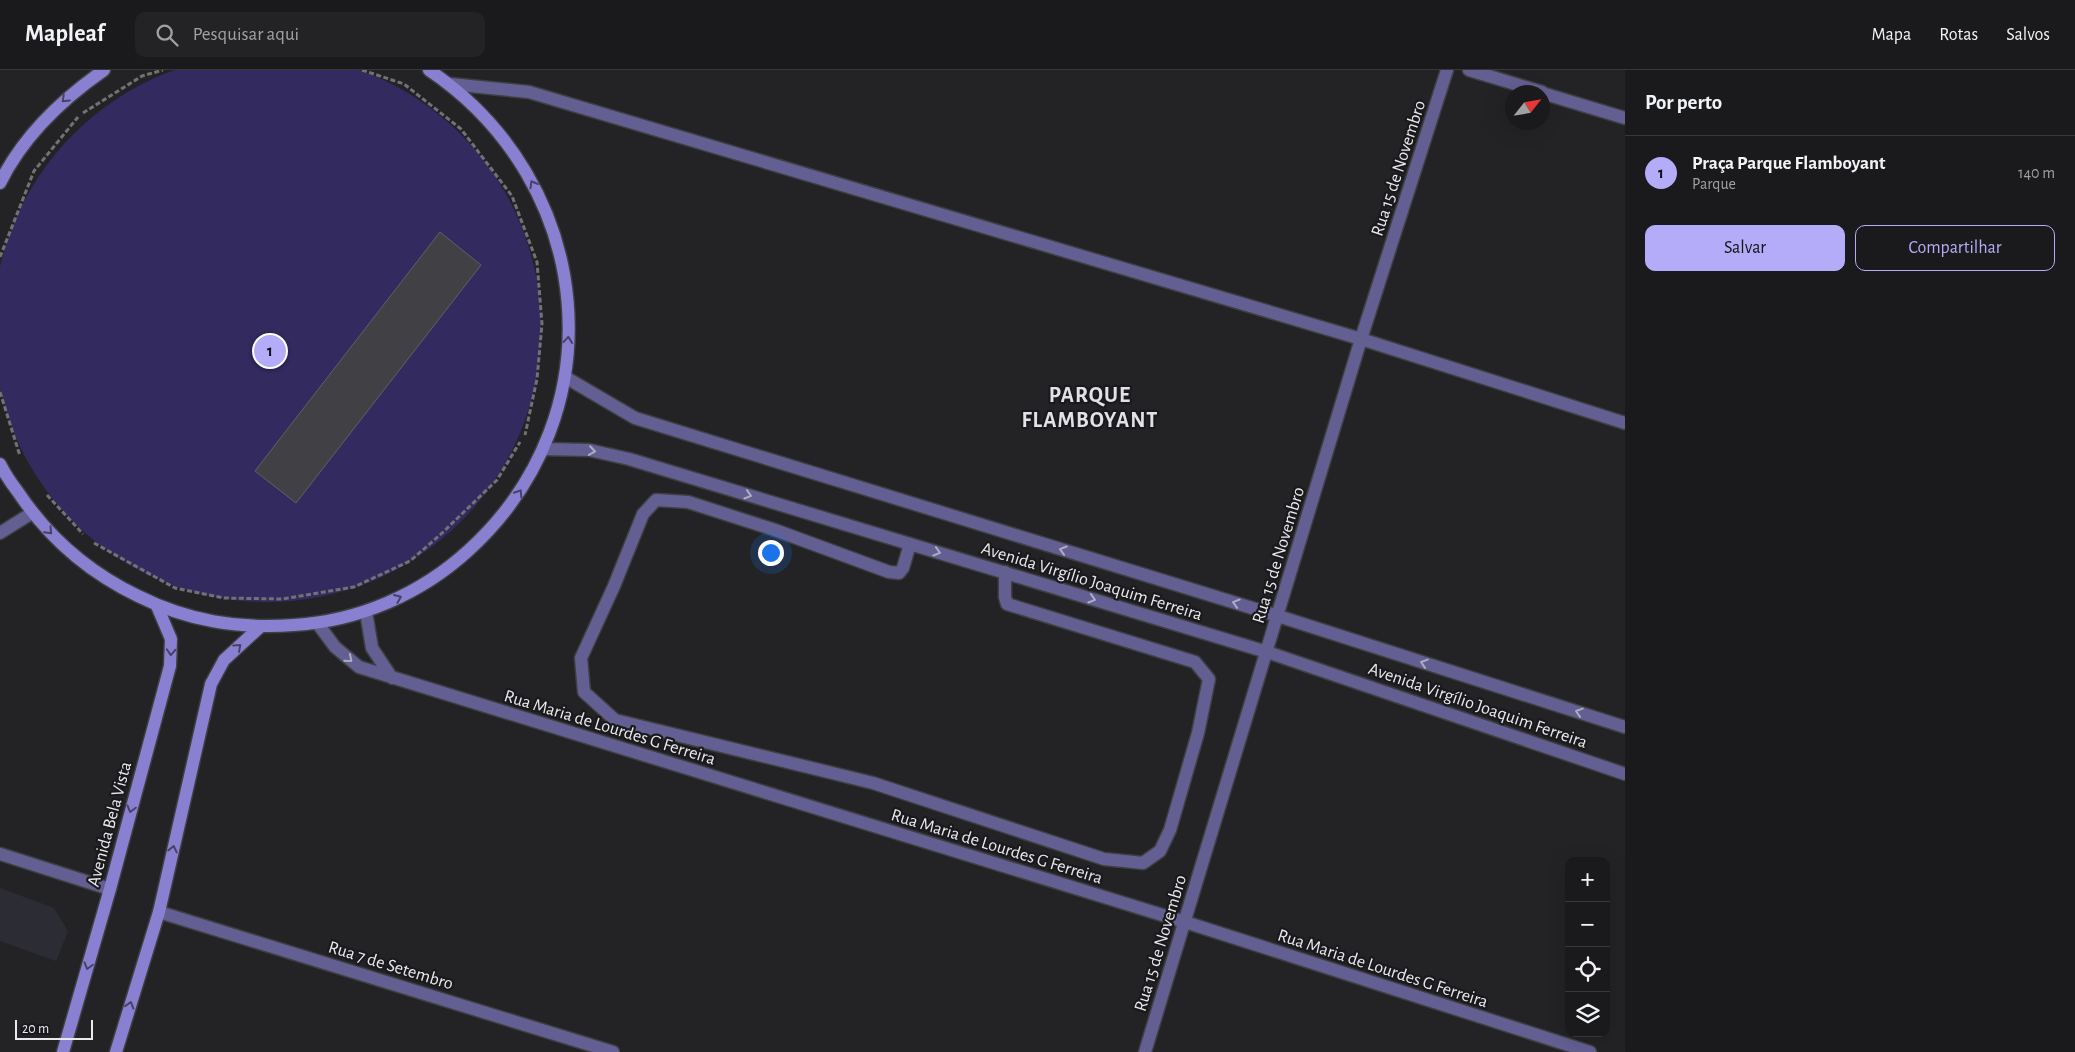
<!DOCTYPE html>
<html lang="pt">
<meta charset="utf-8">
<style>
body{margin:0;font-family:"Alegreya Sans",sans-serif;background:#232325;color:#f1f3f6}
.controls{position:absolute;right:15px;bottom:15px;display:grid;overflow:hidden;border-radius:10px;box-shadow:0 5px 20px #0002}
.controls button{width:45px;height:45px;display:grid;place-items:center;padding:0;border:0;border-bottom:1px solid #38383b;background:#1a1a1c;color:#f1f3f6;font:25px sans-serif}
.compass{position:absolute;left:1505px;top:15px;width:45px;height:45px;border-radius:50%;background:#1a1a1c;box-shadow:0 5px 20px #0002;rotate:59deg}
.scale{position:absolute;left:15px;bottom:12px;width:78px;box-sizing:border-box;padding-left:5px;border:2px solid #eaeaec;border-top:0;font-size:14px;line-height:18px;white-space:nowrap;color:#eaeaec;-webkit-text-stroke:4px #1a191d;paint-order:stroke}
.you{position:absolute;left:770px;top:482px;width:18px;height:18px;margin:-12px;border:4px solid #fff;border-radius:50%;background:#1a73e8;box-shadow:0 0 0 8px #1a73e833}
.badge{display:grid;place-items:center;width:32px;height:32px;border-radius:50%;background:#b4acf9;color:#111;font-size:16px;font-weight:700}
.pin{position:absolute;translate:-50% -50%;border:2px solid #fff;box-shadow:0 1px 5px #0006}
.list{margin:0;padding:0;list-style:none}
h2{display:flex;justify-content:space-between;align-items:center;height:65px;margin:0;padding:0 20px;font-size:21px}
h2 small{font-size:16px;font-weight:400;color:#9fa1a3}
.list li{display:grid;grid-template-columns:32px 1fr auto;gap:15px;align-items:center;box-sizing:border-box;height:75px;padding:0 20px;border-top:1px solid #38383b}
.list b{display:block;font-size:19px;white-space:nowrap}
.list p{margin:0;font-size:16px;white-space:nowrap;color:#9fa1a3}
.list em{font-size:16px;font-style:normal;color:#9fa1a3}
.actions{display:flex;gap:10px;padding:15px 20px}
.actions a{flex:1;padding:11px 0;border:1px solid #b4acf9;border-radius:10px;text-align:center;font-size:18px;color:#b4acf9}
.actions .main{background:#b4acf9;color:#111}
.icon{flex:none;width:28px;height:28px;fill:none;stroke:currentColor;stroke-width:2;stroke-linecap:round;stroke-linejoin:round}
.map{position:relative;flex:none;width:1625px;height:982px;overflow:hidden}
header{display:flex;align-items:center;gap:30px;box-sizing:border-box;height:70px;padding:0 25px;background:#1a1a1c;border-bottom:1px solid #38383b}
header strong{font-size:24px}
nav{display:flex;gap:28px;margin-inline-start:auto;font-size:18px}
.search{width:350px;height:45px;background:#232325;display:flex;align-items:center;gap:12px;box-sizing:border-box;padding:0 18px;border-radius:10px;color:#9fa1a3;font-size:19px}
main{display:flex}
aside{flex:1;background:#1a1a1c}
.map>svg:first-child{display:block}
.built{fill:#2c2c35}
.green{fill:#332a60}
.building{fill:#414145;stroke:#616065}
.lines{fill:none;stroke-linecap:round;stroke-linejoin:round}
.lane-casing{stroke:#3f3f42;stroke-width:15}
.street-casing{stroke:#3f3f42;stroke-width:15}
.secondary-casing{stroke:#3f3f42;stroke-width:15}
.path{stroke:#727274;stroke-width:3;stroke-dasharray:5 2.5;stroke-linecap:butt}
.lane{stroke:#645f92;stroke-width:12}
.street{stroke:#645f92;stroke-width:12}
.secondary{stroke:#8a80d2;stroke-width:12}
.oneway{stroke:#474265}
.oneway2{stroke:#aeabc4}
.labels{text-anchor:middle;stroke-width:4.5;stroke-linejoin:round;paint-order:stroke}
.street-label{font-size:18px;fill:#eaeaec;stroke:#1a191d}
.district-label{font-size:22px;font-weight:bold;letter-spacing:1px;fill:#e1e1e6;stroke:#1a191d}
</style>
<header>
<strong>Mapleaf</strong>
<div class="search"><svg class="icon" aria-label="search" viewBox="0 0 24 24"><circle cx="10" cy="10" r="6"/><path d="M15 15l6 6"/></svg>Pesquisar aqui</div>
<nav><a>Mapa</a><a>Rotas</a><a>Salvos</a></nav>
</header>
<main>
<div class="map">
<svg width="1625" height="982" viewBox="0 0 1625 982">
<rect width="100%" height="100%" fill="#232326"/>
<!-- built -->
<path class="built" d="M0,818L54,838L68,861L56,891L0,871Z"/>
<!-- green -->
<path class="green" d="M-7 258a274 274 0 1 1 548 0a274 274 0 1 1-548 0Z"/>
<!-- building -->
<path class="building" d="M440,162L481,195L296,433L255,401Z"/>
<g class="lines">
<defs>
<path id="lane" d="M910,474L903,498L899,503L889,502L775,460L688,432L656,430L643,444L614,516L581,588L584,622L615,650L873,713L1104,789L1143,793L1160,781L1170,760L1198,663L1209,609L1195,592L1007,534L1005,527V502"/>
<path id="street" d="M1469,0L1542,22
M450,14L529,22L1361,269L1625,353
M1542,23L1625,48
M565,307L635,348L1278,546L1625,657
M543,379L589,380L629,389L1267,582L1625,704
M0,463L32,443
M366,542L372,578L392,608
M318,554L335,577L359,597L1185,852L1590,982
M0,784L110,819
M159,842L613,982
M1145,982L1361,269L1447,0"/>
<path id="secondary" d="M0,113C23,66 61,30 104,0
M0,394C5,404 11,413 18,422C48,467 88,502 138,526C188,551 238,559 294,555C359,551 421,524 469,480C619,343 595,112 429,0
M63,982L110,819L170,596L171,569L157,536
M116,982L159,842L211,614L224,590L260,557"/>
</defs>
<!-- lane casing -->
<use href="#lane" class="lane-casing"/>
<!-- street casing -->
<use href="#street" class="street-casing"/>
<!-- secondary casing -->
<use href="#secondary" class="secondary-casing"/>
<!-- path -->
<path class="path" d="M362,0L404,14L461,59L512,126L537,192L542,254L537,309L525,365
M83,43L142,6L163,0
M0,187L34,101L78,47
M0,322L20,386
M47,425L83,464
M94,473L175,518L224,528L282,529L354,517L410,491L440,465L497,410L520,372"/>
<!-- lane -->
<use href="#lane" class="lane"/>
<!-- street -->
<use href="#street" class="street"/>
<!-- secondary -->
<use href="#secondary" class="secondary"/>
</g>
<!-- one-way arrows -->
<defs><path id="oneway-chevron" d="M-2-3.5L2.5 0L-2 3.5" fill="none" stroke-width="1.6" stroke-linecap="round" stroke-linejoin="round" transform="scale(1.25)"/></defs>
<g class="oneway">
<use href="#oneway-chevron" transform="translate(65 29) rotate(136)"/>
<use href="#oneway-chevron" transform="translate(533 114) rotate(-119)"/>
<use href="#oneway-chevron" transform="translate(568 270) rotate(-85)"/>
<use href="#oneway-chevron" transform="translate(519 423) rotate(-57)"/>
<use href="#oneway-chevron" transform="translate(49 461) rotate(47)"/>
<use href="#oneway-chevron" transform="translate(398 528) rotate(-23)"/>
<use href="#oneway-chevron" transform="translate(238 577) rotate(-42)"/>
<use href="#oneway-chevron" transform="translate(171 582) rotate(93)"/>
<use href="#oneway-chevron" transform="translate(131 739) rotate(105)"/>
<use href="#oneway-chevron" transform="translate(173 779) rotate(-77)"/>
<use href="#oneway-chevron" transform="translate(88 896) rotate(106)"/>
<use href="#oneway-chevron" transform="translate(130 935) rotate(-73)"/>
</g>
<g class="oneway2">
<use href="#oneway-chevron" transform="translate(592 381) rotate(8)"/>
<use href="#oneway-chevron" transform="translate(748 425) rotate(17)"/>
<use href="#oneway-chevron" transform="translate(1063 480) rotate(-163)"/>
<use href="#oneway-chevron" transform="translate(937 482) rotate(17)"/>
<use href="#oneway-chevron" transform="translate(1092 529) rotate(17)"/>
<use href="#oneway-chevron" transform="translate(1236 533) rotate(-163)"/>
<use href="#oneway-chevron" transform="translate(349 589) rotate(40)"/>
<use href="#oneway-chevron" transform="translate(1424 593) rotate(-162)"/>
<use href="#oneway-chevron" transform="translate(1579 642) rotate(-162)"/>
</g>
<g class="labels">
<!-- street labels -->
<g class="street-label">
<text transform="translate(1398 98) rotate(-72)" y="6">Rua 15 de Novembro</text>
<text transform="translate(1278 485) rotate(-73)" y="6">Rua 15 de Novembro</text>
<text transform="translate(1092 511) rotate(17)" y="6">Avenida Virgílio Joaquim Ferreira</text>
<text transform="translate(1478 635) rotate(19)" y="6">Avenida Virgílio Joaquim Ferreira</text>
<text transform="translate(610 657) rotate(17)" y="6">Rua Maria de Lourdes G Ferreira</text>
<text transform="translate(109 754) rotate(-75)" y="6">Avenida Bela Vista</text>
<text transform="translate(997 776) rotate(17)" y="6">Rua Maria de Lourdes G Ferreira</text>
<text transform="translate(1160 873) rotate(-73)" y="6">Rua 15 de Novembro</text>
<text transform="translate(391 895) rotate(17)" y="6">Rua 7 de Setembro</text>
<text transform="translate(1383 898) rotate(18)" y="6">Rua Maria de Lourdes G Ferreira</text>
</g>
<!-- district labels -->
<g class="district-label">
<text x="1090" y="332">PARQUE<tspan x="1090" dy="25">FLAMBOYANT</tspan></text>
</g>
</g>
</svg>
<div class="controls">
<button>+</button>
<button>−</button>
<button><svg class="icon" aria-label="locate" viewBox="0 0 24 24"><circle cx="12" cy="12" r="6"/><path d="M12 2v4M12 18v4M2 12h4M18 12h4"/></svg></button>
<button><svg class="icon" aria-label="layers" viewBox="0 0 24 24"><path d="M12 4l9 5-9 5-9-5zM3 14l9 5 9-5"/></svg></button>
</div>
<svg class="compass" viewBox="-18 -18 36 36"><path d="M0-13l5 13h-10z" fill="#e53935"/><path d="M0 13l5-13h-10z" fill="#9fa1a3"/></svg>
<div class="scale">20 m</div>
<div class="you"></div>
<div class="pin badge" style="left:270px;top:281px">1</div>
</div>
<aside>
<h2>Por perto<small></small></h2>
<ul class="list">
<li><span class="badge">1</span><div><b>Praça Parque Flamboyant</b><p>Parque</p></div><em>140 m</em></li>
</ul>
<div class="actions"><a class="main">Salvar</a><a>Compartilhar</a></div>
</aside>
</main>
